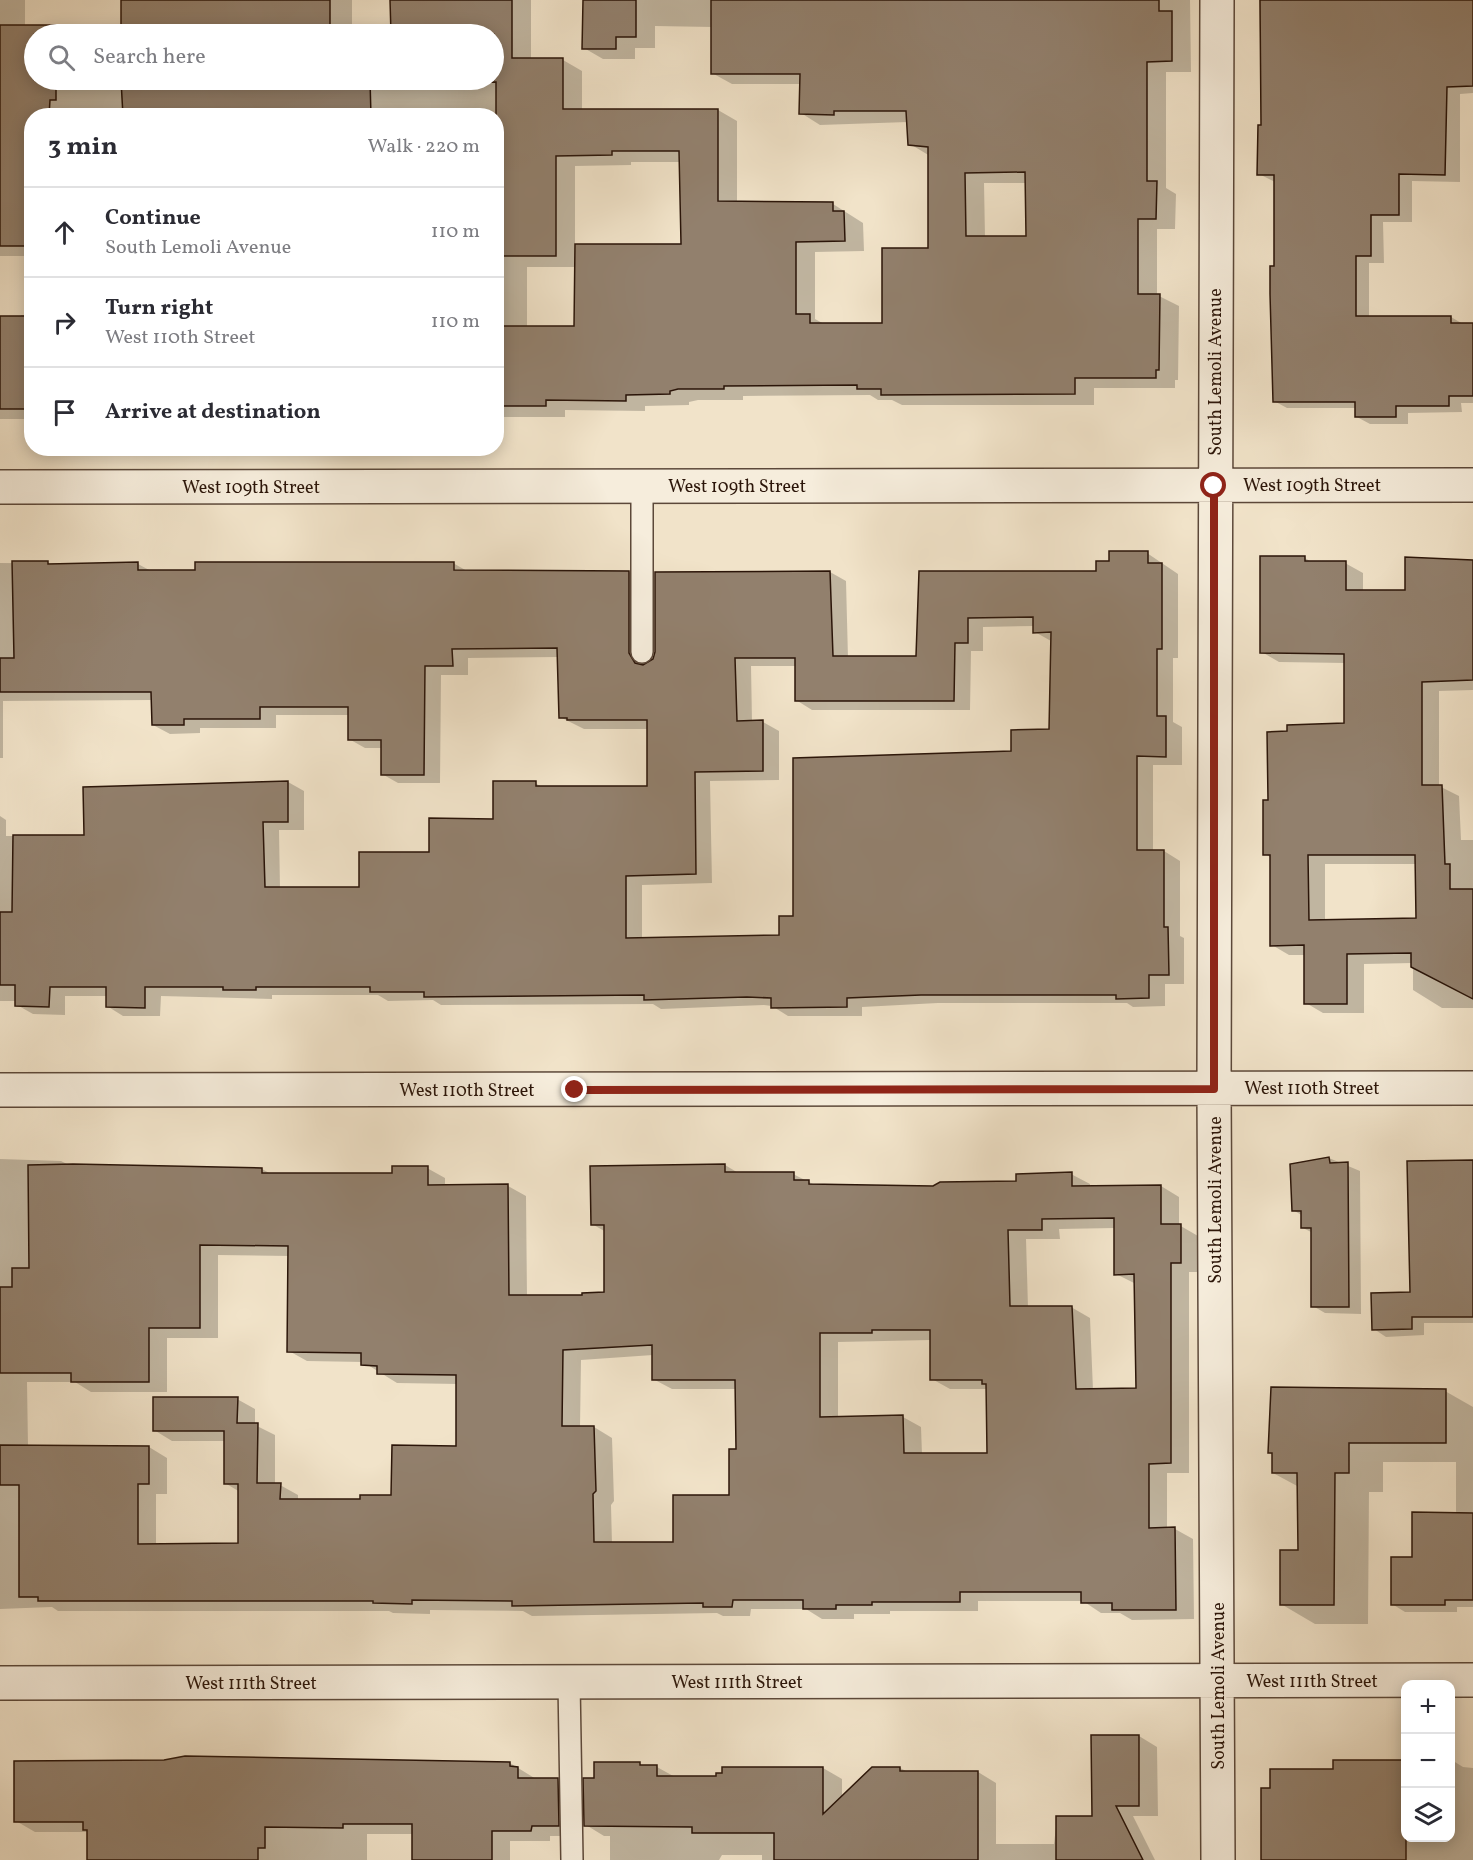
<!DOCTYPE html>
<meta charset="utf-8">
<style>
body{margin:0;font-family:Vollkorn,serif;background:#f2f2f3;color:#2b2b33}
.controls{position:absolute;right:18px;bottom:18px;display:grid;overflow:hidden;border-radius:12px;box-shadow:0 3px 15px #0003}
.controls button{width:54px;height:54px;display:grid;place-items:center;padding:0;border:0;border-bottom:2px solid #e1e1e2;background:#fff;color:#2b2b33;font:30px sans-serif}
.stop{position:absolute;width:18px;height:18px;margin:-14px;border:4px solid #8f2418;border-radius:50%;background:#fff}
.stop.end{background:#8f2418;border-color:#fff;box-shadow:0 2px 6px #0008}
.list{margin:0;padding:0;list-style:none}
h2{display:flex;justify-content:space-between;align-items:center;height:78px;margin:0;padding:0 24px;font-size:26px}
h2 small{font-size:20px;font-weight:400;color:#7c7c81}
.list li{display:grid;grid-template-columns:39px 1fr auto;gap:18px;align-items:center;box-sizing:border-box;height:90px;padding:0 24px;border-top:2px solid #e1e1e2}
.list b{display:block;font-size:22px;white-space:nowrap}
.list p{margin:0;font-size:20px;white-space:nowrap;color:#7c7c81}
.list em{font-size:20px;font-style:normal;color:#7c7c81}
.icon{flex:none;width:33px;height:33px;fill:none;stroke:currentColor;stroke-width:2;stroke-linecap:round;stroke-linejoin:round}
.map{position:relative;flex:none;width:1473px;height:1860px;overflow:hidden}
.search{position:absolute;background:#fff;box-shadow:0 3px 15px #0003;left:24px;top:24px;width:480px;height:66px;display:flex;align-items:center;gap:15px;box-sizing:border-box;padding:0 21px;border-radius:33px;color:#7c7c81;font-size:22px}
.panel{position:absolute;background:#fff;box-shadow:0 3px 15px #0003;left:24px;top:108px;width:480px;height:348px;border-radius:24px}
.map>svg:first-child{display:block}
.shadow{fill:#0003;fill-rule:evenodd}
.building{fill:#92806d;stroke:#2b1509;stroke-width:1.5;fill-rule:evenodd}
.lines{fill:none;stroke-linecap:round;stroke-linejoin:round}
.lane-casing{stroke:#5c4839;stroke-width:24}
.street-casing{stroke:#5c4839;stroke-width:36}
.lane{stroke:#f6eddc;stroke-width:21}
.street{stroke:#f6eddc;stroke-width:33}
.route{stroke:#8f2418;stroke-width:8}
.labels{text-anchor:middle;stroke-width:4.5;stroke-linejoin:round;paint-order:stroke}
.street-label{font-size:18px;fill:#2b1509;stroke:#f6eddc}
</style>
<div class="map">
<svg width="1473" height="1860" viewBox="0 0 1473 1860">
<rect width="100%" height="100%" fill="#f1e3c9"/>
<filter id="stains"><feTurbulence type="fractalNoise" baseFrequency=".00333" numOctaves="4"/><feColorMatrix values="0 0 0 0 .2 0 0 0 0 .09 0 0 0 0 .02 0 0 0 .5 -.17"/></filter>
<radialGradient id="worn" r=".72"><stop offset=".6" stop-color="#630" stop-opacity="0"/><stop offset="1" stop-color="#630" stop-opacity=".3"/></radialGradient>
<!-- shadow -->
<path class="shadow" d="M0,0H25V26H55L69,34H34V80H494V34H393L392,0H531V60H563L582,71V110H718L737,121V203L833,204L863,223L864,251L815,252V319L826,325H883L930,250V156L910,144L908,122L820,125L801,113V84H732L712,73V27L655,26V48H635V59H603L584,48V0H1190L1191,72H1166V188L1176,194L1175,229H1157V295L1179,306L1178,380H1175V388H1094V405H902L892,400H878L870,395L743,396V400H698L689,402V405L645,406V411L565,410V417H496V116H460V109H389V116H32V419H0V318H21V315H25L24,256H0ZM631,162H681L682,245H575V166L631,165ZM984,183H1027V237H985ZM527,267H576V327H527Z
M122,0H352V34H122Z
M1259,0H1473V93L1460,94V182L1412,181V222H1383L1384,263H1369V317H1451L1463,324L1473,325V403H1461L1462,412L1408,413V424H1370L1357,417V408H1287L1274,401L1275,182L1259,174L1262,127Z
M1147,553L1178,574V658H1173V722L1182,727V765H1153V851H1164L1180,861V936L1184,938V984H1165V1006L1133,1007L1127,1003H938L862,1007V1016H788L772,1006L764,1005L661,1009L653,1004L441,1005L433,1000L388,1001L378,995H272V999L161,996L160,1016H123L107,1006V996H65V1015L33,1014L17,1005V1001H0V816L6,820V836H85V788L288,782L304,791V830H279L280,888H361L494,820L535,783L544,788H648V729H584L560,717L559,657L468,658V675H441L440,783H398L382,774V748H365L349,739V715H276V728H200V733L170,734L153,725V700L3,701V758H0V563L138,564L151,571L453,563L467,571L629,572L645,581V665L830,572L846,581L848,658H917L920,573H1098L1111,563ZM1035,626V632L1051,641V731L1012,753L795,917L781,937L642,939V885L712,883L710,781L779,780V731L763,722H752L751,666H796V700L812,710H970L971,651H983V627Z
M1305,558L1313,563H1345L1363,573V591H1407L1473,562V690L1439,691V786L1459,796L1461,840H1473V1008H1442L1413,990V963L1364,964V1013H1323L1306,1003V955H1289L1272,945V858L1265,854L1270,802L1345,725V663L1279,662L1262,652ZM1325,864H1417L1418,920L1325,921Z
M1329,1158L1360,1171L1361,1314L1325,1313L1313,1306V1233L1303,1228V1216L1293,1210Z
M0,1159L61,1161L73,1167L262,1169L271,1174H393L427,1168L445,1178V1186H508L526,1196L527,1297H584L606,1294V1232L592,1224L725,1165L740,1174H793L815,1185L933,1188L1018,1182L1071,1174L1090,1184V1187L1161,1186L1179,1197V1225L1198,1236L1199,1272H1189V1473H1167V1529H1175L1193,1539L1194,1619L1132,1620L1120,1613H1101L1083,1601H978V1611H890V1614H854V1619H822L806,1609H751L750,1616H723L717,1613L532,1616L523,1611L430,1610V1614L393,1613L389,1611H58L52,1607L0,1609ZM1115,1228L1116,1274L1136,1284L1137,1390H1093L1090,1318L1071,1307H1028L1026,1239H1060L1059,1229ZM218,1255L290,1256L289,1351L307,1361L363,1362L397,1383L458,1384V1448L392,1497L362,1501H298V1495L280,1485H275V1435L255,1425V1409L237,1399L154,1430L172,1441H225V1483L240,1492V1545L156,1546V1494H167V1458L149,1447L28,1446L27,1382H75L91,1392H167V1338H218ZM931,1340L932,1379L950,1389H988L989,1454H922L921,1427L903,1417L838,1418V1342ZM653,1355V1379L672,1389H736L737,1451L730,1496L674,1544H612L611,1505L614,1501L612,1438L594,1427H580L581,1360Z
M1473,1162V1323H1424V1335L1386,1337L1374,1329L1411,1293Z
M1445,1391L1473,1407V1607H1457V1612H1405L1392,1604L1414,1559L1456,1514V1462H1383V1492H1369L1368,1624H1315L1281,1604L1300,1551L1299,1487L1273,1473V1455L1269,1453Z
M1139,1736L1157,1747L1158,1816H1133L1155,1860H762V1855H722L719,1860H610V1836H604L586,1825L595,1780L640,1764L645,1767H657L675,1777H718L823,1768L842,1779V1799L873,1769L900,1768L908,1772H978L996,1783V1844H1054L1057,1818H1093Z
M1404,1757L1406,1838H1450V1759L1463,1767L1473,1768V1860H1263L1272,1789L1334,1771L1404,1761Z
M510,1763L536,1779L557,1780L576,1791L577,1836H550V1841H510V1860H414V1834H367V1860H89V1832H35L16,1821Z"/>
<!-- building -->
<path class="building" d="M121,0H330V25H333V34H121Z
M390,0H512V58H563V109H718V201L833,202V211H844L845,241L796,242V314H810V323H882V248H928V147L908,145L906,111H834V115L799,114L800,74H711V0H1159V11H1172V61L1147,62V181H1157L1156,219H1138V294H1160L1159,370H1156V378H1075V394L881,395V389H857V385L724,386V389H678L670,391V394L626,395V401L546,400V406H496V326H574L575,244H681L679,151H612V155L556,156V256H496V82L393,83L392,80H494V34H391ZM1025,172L1026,236H966L965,173Z
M583,0H636V37H616V49H582Z
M1260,0H1473V86L1447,87L1445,175L1399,174V215H1371V256H1356V316H1451V323H1473V396H1449V406H1396V417H1355V402H1273L1270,294V266H1274V175H1257L1258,125H1261Z
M0,25H56V34H34V80H56V100H50L49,116H32V246H0Z
M121,80H370L371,116H123Z
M0,316H32V409H0Z
M1109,551H1148V563H1162V649H1157V716H1166V757L1137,756V850H1164V927H1168L1169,975H1149V998L1116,999V995H921L847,998V1007L771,1008V998L747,997L644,1000V995L424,997V992H370V987H256V990H223V987H145V1008L106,1007V987H50L49,1007L15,1006V985H0V912H12L13,835H84L83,787L288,781V822H263L265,887H359V852H429V818L493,819V781H536V786H647V720H567V718H559L557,648L452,649L453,666H425L424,775H381V740H348V707H260V719H184V725H152L151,692H0V658H14L12,561H48V564L138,562V570H195V562H454V570L629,571V653L635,663L643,665L653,659L655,652V572L830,571L833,656H916L919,571H1096V561H1109ZM1033,617V633L1051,632L1049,729L1011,730V751L793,758V916H779V935L626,938V876L696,874L695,772L763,771V720L737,721L735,658H795V701H954L955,643H968V618Z
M1260,556H1305V561H1346V590H1405V557L1473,560V680L1422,682V785H1442L1445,864H1450V889H1473V999L1411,967V953L1347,954V1004H1304V945L1270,946V855H1263V800H1268L1267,732L1287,731V725L1344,723V654L1260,653ZM1308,855H1415L1416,918L1309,920Z
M1329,1157L1330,1163L1348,1162L1349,1307H1311V1228H1301V1211H1292L1290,1164Z
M1473,1160V1317H1412V1329L1372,1330L1371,1293L1410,1292L1407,1161Z
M73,1164L262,1168V1173H392V1166H428V1185L508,1184L509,1295H582V1293L604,1292V1225H591L590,1166L725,1164V1172H794V1180H809V1184L933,1186L940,1182L1016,1181V1174L1072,1172V1186L1161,1185V1224H1181V1263H1171V1463L1149,1464V1528L1175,1527L1176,1610H1112V1603H1081V1592H960V1602H872V1605H836V1609H803V1600H733L732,1607H703V1603L512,1606V1601L412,1600V1604L373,1603V1601H38V1597H19V1485H0V1445L149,1446V1484H138V1544L238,1543V1484H224V1431H153V1397H238L237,1423H258L257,1483H281L280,1499H360V1495H391L392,1445L456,1446V1375L377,1374V1366L361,1365V1353L287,1352L288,1246L200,1245V1328H149V1382H71V1373H0V1287H12V1268H29L28,1165ZM1114,1218V1275L1134,1274L1136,1388L1076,1389L1072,1306H1010L1008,1230H1042V1219ZM872,1330H930V1380H982V1384H986L987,1453H904L903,1415L820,1417V1333H872ZM652,1345V1380H735L736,1449H729V1495H673V1542H594L593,1494L596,1491L594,1426H562L563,1350Z
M1271,1387L1446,1389V1443H1349V1473H1335L1334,1605H1280V1550H1298L1297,1473H1272V1453H1268Z
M1412,1512L1473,1513V1600H1445V1605H1391V1557H1412Z
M1091,1735H1139V1806H1116L1143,1860H1056V1816H1092Z
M185,1756L510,1762V1766L518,1767V1778H558L559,1826H532L531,1831H492V1860H412V1824H343V1828L265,1827V1848H258V1860H87V1830H83V1822H14V1761L164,1760Z
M1333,1760H1406V1860H1261V1788H1270V1769H1333Z
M594,1762H640V1765H657V1776H716V1773H722V1767H823V1814L872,1767H900V1771H978V1860H774V1833H692V1827L584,1826L583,1778H594Z"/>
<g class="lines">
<defs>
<path id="lane" d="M642,486V652
M569,1682L572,1860"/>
<path id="street" d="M1217,0L1214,1089L1218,1860
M0,487L1473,485
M0,1090L1473,1088
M0,1683L1473,1680"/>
</defs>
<!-- lane casing -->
<use href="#lane" class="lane-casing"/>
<!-- street casing -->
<use href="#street" class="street-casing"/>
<!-- lane -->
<use href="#lane" class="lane"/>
<!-- street -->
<use href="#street" class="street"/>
</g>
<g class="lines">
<!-- route -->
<path class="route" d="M575,1090L1214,1089V486"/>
</g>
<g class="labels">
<!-- street labels -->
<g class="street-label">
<text transform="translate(1215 372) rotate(-90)" y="6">South Lemoli Avenue</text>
<text x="1312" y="491">West 109th Street</text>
<text x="737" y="492">West 109th Street</text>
<text x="251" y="493">West 109th Street</text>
<text x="1312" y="1094">West 110th Street</text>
<text x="467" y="1096">West 110th Street</text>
<text transform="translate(1215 1200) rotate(-90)" y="6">South Lemoli Avenue</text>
<text x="1312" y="1687">West 111th Street</text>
<text x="737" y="1688">West 111th Street</text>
<text x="251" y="1689">West 111th Street</text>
<text transform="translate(1218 1686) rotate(-90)" y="6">South Lemoli Avenue</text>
</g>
</g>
<rect width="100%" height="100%" filter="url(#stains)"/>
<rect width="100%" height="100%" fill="url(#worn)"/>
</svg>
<div class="controls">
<button>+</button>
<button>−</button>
<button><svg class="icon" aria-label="layers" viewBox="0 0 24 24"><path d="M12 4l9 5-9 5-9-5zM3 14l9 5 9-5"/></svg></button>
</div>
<div class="stop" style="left:1214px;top:486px"></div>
<div class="stop end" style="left:575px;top:1090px"></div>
<div class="search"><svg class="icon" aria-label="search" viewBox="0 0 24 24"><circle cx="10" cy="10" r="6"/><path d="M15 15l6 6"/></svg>Search here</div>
<section class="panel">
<h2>3 min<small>Walk · 220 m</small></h2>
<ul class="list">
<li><svg class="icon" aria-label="ahead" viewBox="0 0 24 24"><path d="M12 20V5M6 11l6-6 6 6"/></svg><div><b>Continue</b><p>South Lemoli Avenue</p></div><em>110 m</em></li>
<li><svg class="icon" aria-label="right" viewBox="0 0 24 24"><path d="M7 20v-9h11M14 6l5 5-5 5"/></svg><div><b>Turn right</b><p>West 110th Street</p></div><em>110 m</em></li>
<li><svg class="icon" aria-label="arrive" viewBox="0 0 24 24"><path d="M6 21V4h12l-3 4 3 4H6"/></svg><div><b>Arrive at destination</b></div></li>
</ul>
</section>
</div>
